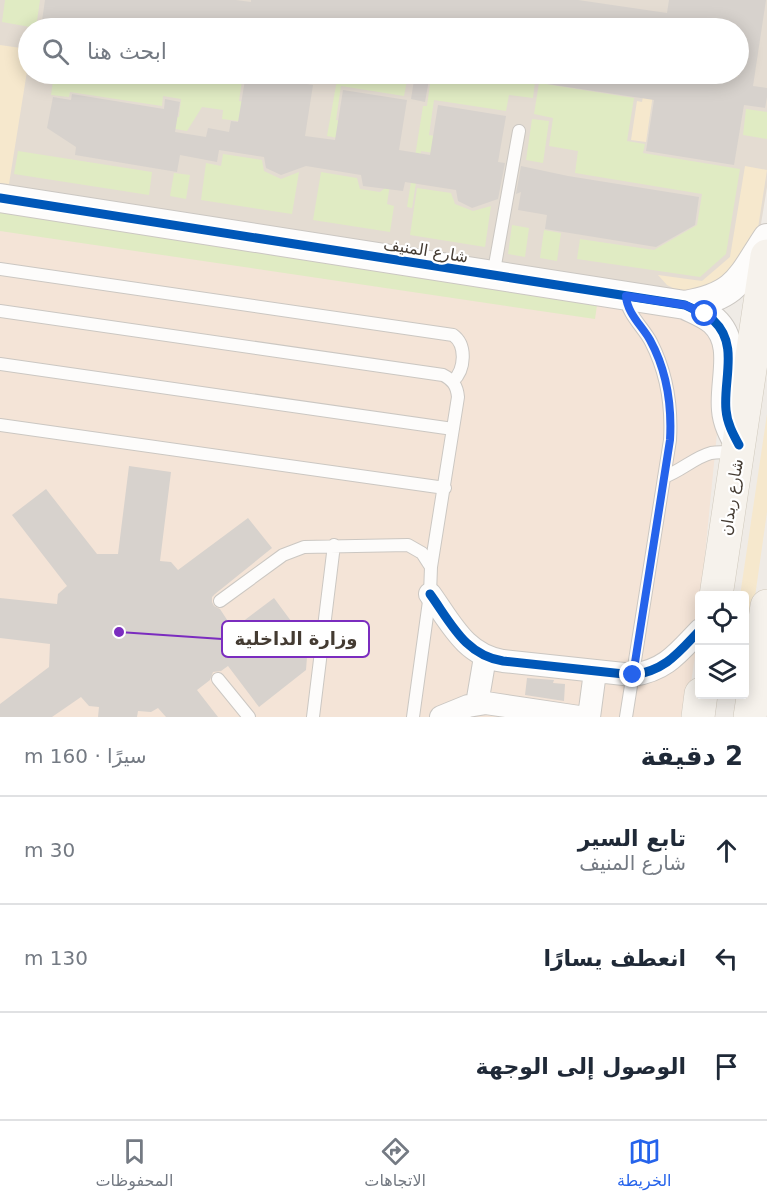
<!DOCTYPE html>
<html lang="ar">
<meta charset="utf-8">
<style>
body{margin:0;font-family:"DejaVu Sans","Noto Naskh Arabic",sans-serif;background:#f6f6f7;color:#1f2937;direction:rtl}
.controls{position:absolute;right:18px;bottom:18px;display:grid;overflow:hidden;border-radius:6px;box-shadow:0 3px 15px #0003}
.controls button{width:54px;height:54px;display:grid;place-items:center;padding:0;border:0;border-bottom:2px solid #e0e1e3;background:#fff;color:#1f2937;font:30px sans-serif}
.stop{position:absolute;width:18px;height:18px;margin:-14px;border:4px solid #2563eb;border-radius:50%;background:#fff}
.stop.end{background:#2563eb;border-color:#fff;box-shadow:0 2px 6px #0008}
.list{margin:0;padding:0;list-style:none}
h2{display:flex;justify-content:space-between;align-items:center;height:78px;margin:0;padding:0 24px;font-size:26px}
h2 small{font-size:20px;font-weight:400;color:#747a83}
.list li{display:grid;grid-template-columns:39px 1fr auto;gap:18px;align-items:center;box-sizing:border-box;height:108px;padding:0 24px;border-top:2px solid #e0e1e3}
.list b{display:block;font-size:22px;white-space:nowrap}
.list p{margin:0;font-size:20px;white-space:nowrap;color:#747a83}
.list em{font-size:20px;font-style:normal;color:#747a83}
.icon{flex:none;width:33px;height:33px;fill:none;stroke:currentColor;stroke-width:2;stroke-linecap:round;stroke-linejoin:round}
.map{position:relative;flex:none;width:767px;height:717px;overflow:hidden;direction:ltr}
.search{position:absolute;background:#fff;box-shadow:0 3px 15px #0003;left:18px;right:18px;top:18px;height:66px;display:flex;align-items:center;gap:15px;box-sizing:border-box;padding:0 21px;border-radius:33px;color:#747a83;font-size:22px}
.sheet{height:402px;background:#fff}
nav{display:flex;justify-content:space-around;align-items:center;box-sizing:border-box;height:84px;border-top:2px solid #e0e1e3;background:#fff;font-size:16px;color:#747a83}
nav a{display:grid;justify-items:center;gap:3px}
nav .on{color:#2563eb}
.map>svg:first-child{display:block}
.residential{fill:#e4dcd2;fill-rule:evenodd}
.commercial{fill:#f4e4d7}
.green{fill:#e0ebc3}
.sand{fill:#f6e8cd}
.building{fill:#d7d2cd}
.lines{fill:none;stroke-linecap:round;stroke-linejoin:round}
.service-casing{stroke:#cbc7c2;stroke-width:14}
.minor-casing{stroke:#cbc7c2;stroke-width:24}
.tertiary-casing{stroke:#cbc7c2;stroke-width:30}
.secondary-casing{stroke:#d0c9bd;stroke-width:34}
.service{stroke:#fdfcfb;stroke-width:12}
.minor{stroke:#fdfcfb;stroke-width:22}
.tertiary{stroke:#fdfcfb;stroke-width:28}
.secondary{stroke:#f6f2ec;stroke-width:33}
.cycleway-casing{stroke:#fff;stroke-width:13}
.cycleway{stroke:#0057b8;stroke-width:9}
.route{stroke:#2563eb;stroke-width:8}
.labels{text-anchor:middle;stroke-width:4.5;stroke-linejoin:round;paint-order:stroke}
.street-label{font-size:16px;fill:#443b32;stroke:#fff}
.leader{fill:none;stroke:#7b2cbf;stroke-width:2}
.callout-dot{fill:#7b2cbf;stroke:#fff;stroke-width:2}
.callout{fill:#fff;stroke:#7b2cbf;stroke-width:2}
.callout-label{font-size:18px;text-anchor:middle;font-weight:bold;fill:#443b32}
</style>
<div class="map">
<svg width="767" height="717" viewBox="0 0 767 717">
<rect width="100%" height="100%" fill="#efebe6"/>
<!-- residential -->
<path class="residential" d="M0,0H767V187L760,230L727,278L686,295L0,190ZM28,28H738V74H28Z"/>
<!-- commercial -->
<path class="commercial" d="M0,208L663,310L718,334V423L701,595L700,596L697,642L686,717H0Z"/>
<!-- green -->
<path class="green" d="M5,0H40L36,28L2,22Z
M54,74H243L239,101L257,104L254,123L222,119L223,110L202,107L187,131L164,127L166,115L179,117L181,99L163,96L162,106L70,92L69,97L51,95Z
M338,74L408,75L404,96L341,86L336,120L352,123L349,140L327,136Z
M443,74H483L535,82L533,98L509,95L506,111L434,100L429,135L447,138L445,155L421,151L412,208L407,207L423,106H427L431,77L442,79Z
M539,83L634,98L627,141L645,144L643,153L740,169L726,254L700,277L577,259L580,239L654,250L697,225L702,194L575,173L578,151L549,146L553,118L534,114Z
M746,109L767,112V139L743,135Z
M532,119L549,121L543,163L526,160Z
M18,151L152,172L149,195L14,174Z
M223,154L262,160L264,171L281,179L299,172L292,214L201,200L206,163L221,166Z
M321,172L357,178L360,189L380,192L390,184L387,204L394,206L390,232L313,220Z
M174,173L190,175L186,199L170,196Z
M417,188L451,193L455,204L473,211L491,206L485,247L410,235Z
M0,210L598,298L595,319L0,231Z
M512,225L529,228L525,257L508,254Z
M544,230L561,233L557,261L540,258Z"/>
<!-- sand -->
<path class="sand" d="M0,45L28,49V65L9,184L0,183Z
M647,74H656L646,142L631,140L637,101L642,102Z
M745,166L767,170L752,267L732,289L679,291L667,285L658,275L702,281L730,257Z
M767,414V512L745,667L744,596H740Z"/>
<!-- building -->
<path class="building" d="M45,0H236L251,2V0H578L667,13L669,0H766L753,86L767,88V97L765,108L744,105L734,165L646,151L654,100L541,83V74H715L738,77V28H41Z
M246,74L313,85L305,136L335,140L343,90L407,100L399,150L430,155L438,105L506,116L498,162L505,163L498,199L472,208L458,201L456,190L405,182L403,191L363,186L361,175L306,166L281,175L266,168L264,157L219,150L217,162L180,155L177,172L75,155L76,147L47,128L53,97L71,100L72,94L164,109L165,99L180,102L175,132L206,137L208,128L229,132L231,121L238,122Z
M415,74H430L425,102L411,99Z
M521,166L568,176L699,197L695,225L656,247L545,229L547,215L518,210L521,192L516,194Z
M129,466L171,472L160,561L171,562L178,570L248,518L272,548L215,594L212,597V602L214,606L220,609L233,629L274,598L308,644L306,670L259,707L228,666L221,671L213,672L210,680L197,690L218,717H166L158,708L151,712L138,711L137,717H98L99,707L89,706L81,697L52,717H0V704L49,667L50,644L0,638V598L57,604L58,594L67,586L12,515L46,489L97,554H118Z
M527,678L554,680L553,683L565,684L564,701L525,695Z"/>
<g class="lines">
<defs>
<path id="service" d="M0,269L453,335C467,345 465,370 453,381
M493,276L519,131
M0,311L443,375C453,380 457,386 458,397L431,567L430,594L413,717
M0,364L453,429
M0,425L445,488
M664,477C681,471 695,457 711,453C719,452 727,452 735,452
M220,601L283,555L304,547L408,545L422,553L431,567
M218,679L249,717
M313,717L334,545
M626,717L670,440C672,406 667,373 651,342C644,328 627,314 626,297"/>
<path id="minor" d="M430,594C451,623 465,655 503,661L633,675C666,670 678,653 700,630
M477,704L485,657
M441,717L468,706L486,703L579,717
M589,717L595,672"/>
<path id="tertiary" d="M0,198L685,305C695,310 706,314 714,321C739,344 723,381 726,410C727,423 733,434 739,445
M685,305C737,296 740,279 767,238"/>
<path id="secondary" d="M716,596L767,256
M698,717L701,694
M750,717L767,606"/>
</defs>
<!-- service casing -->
<use href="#service" class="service-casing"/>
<!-- minor casing -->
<use href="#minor" class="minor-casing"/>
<!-- tertiary casing -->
<use href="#tertiary" class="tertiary-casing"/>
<!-- secondary casing -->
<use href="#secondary" class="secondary-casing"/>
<!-- service -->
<use href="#service" class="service"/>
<!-- minor -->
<use href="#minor" class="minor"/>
<!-- tertiary -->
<use href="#tertiary" class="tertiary"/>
<!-- secondary -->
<use href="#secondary" class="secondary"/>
<defs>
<path id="cycleway" d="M0,198L685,305C695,310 706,314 714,321C739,344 723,381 726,410C727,423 733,434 739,445
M430,594C451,623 465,655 503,661L633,675C666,670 678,653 700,630"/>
</defs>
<!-- cycleway casing -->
<use href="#cycleway" class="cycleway-casing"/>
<!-- cycleway -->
<use href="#cycleway" class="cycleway"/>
</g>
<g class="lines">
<!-- route -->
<path class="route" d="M633,675L670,440C672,405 667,371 650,340C642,326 627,313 626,296L685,305L705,314"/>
</g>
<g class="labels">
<!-- street labels -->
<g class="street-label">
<text transform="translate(426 250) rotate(9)" y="6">شارع المنيف</text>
<text transform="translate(731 497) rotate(-81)" y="6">شارع ربدان</text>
</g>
</g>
<!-- callouts -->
<path class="leader" d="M119 632L222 639"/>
<circle class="callout-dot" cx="119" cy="632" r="6"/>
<rect class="callout" x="222" y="621" width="147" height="36" rx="6"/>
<g class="callout-label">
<text x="296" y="645">وزارة الداخلية</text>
</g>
</svg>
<div class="controls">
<button><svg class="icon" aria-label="locate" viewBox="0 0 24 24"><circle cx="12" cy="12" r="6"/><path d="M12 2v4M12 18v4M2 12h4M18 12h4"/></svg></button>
<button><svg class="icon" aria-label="layers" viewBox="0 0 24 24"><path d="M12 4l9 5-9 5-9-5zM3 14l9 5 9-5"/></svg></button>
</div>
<div class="stop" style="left:705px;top:314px"></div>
<div class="stop end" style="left:633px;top:675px"></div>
<div class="search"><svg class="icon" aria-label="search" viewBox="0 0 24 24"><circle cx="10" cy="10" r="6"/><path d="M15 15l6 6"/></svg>ابحث هنا</div>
</div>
<section class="sheet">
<h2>2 دقيقة<small>سيرًا · 160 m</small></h2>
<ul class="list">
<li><svg class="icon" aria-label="ahead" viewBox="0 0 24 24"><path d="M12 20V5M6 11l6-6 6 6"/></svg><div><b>تابع السير</b><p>شارع المنيف</p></div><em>30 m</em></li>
<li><svg class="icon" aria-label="left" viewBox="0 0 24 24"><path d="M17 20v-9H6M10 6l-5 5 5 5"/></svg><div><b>انعطف يسارًا</b></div><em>130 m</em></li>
<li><svg class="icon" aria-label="arrive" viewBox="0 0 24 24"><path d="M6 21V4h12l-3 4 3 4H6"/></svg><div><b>الوصول إلى الوجهة</b></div></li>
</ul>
</section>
<nav>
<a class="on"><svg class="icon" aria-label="map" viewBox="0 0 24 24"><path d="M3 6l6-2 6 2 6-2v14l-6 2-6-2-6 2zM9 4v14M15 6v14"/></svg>الخريطة</a>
<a><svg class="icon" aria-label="directions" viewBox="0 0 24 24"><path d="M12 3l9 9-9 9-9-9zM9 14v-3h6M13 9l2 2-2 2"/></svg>الاتجاهات</a>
<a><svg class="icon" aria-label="saved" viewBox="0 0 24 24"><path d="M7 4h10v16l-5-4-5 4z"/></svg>المحفوظات</a>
</nav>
